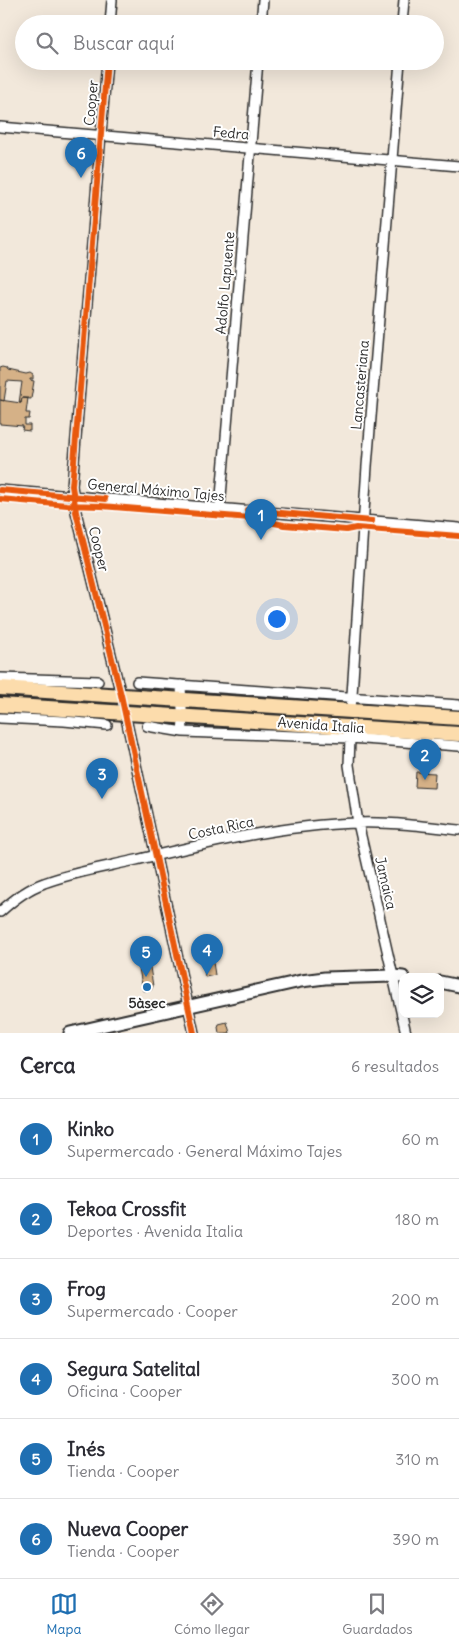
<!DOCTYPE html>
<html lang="es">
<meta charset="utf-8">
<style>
body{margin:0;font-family:Delius,sans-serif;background:#f7f7f7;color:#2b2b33}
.controls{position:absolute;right:15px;bottom:15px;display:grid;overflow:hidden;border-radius:10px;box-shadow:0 5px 20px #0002}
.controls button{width:45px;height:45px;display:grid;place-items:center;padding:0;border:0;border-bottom:1px solid #e1e1e2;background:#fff;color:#2b2b33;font:25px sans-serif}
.you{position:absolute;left:276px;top:618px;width:18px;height:18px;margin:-12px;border:4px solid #fff;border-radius:50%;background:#1a73e8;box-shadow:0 0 0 8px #1a73e833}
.badge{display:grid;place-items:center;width:32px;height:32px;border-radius:50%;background:#1f6fb2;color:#fff;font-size:16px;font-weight:700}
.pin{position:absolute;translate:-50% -41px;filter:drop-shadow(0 1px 2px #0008)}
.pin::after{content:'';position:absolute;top:26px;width:18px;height:15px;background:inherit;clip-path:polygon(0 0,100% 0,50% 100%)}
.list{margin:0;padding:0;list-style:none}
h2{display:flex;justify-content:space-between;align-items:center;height:65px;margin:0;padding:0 20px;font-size:21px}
h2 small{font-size:16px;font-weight:400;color:#7c7c81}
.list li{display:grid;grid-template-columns:32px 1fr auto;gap:15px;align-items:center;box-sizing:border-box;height:80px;padding:0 20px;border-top:1px solid #e1e1e2}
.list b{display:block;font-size:19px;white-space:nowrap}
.list p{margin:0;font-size:16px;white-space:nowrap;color:#7c7c81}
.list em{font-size:16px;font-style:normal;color:#7c7c81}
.icon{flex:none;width:28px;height:28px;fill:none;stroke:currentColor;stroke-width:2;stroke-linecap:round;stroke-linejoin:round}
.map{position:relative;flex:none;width:459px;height:1033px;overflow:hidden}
.search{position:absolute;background:#fff;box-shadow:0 5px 20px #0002;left:15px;right:15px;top:15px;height:55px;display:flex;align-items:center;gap:12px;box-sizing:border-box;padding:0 18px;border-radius:28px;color:#7c7c81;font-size:19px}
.sheet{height:545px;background:#fff}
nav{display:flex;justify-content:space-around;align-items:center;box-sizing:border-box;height:70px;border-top:1px solid #e1e1e2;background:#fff;font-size:14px;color:#7c7c81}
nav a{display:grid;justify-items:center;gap:2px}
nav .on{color:#1f6fb2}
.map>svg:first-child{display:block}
.green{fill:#c3e29a;stroke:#778662}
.building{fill:#d5b187;stroke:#2b2b2b}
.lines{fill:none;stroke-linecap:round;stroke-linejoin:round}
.minor-casing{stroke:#2b2b2b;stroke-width:12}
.tertiary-casing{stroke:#2b2b2b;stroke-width:15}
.primary-casing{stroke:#2b2b2b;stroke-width:18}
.minor{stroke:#fff;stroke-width:9}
.tertiary{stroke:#fff;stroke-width:11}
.primary{stroke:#fcdcac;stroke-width:14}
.cycleway-casing{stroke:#fff;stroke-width:9}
.cycleway{stroke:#e8590c;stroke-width:6}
.poi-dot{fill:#1f6fb2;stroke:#fff;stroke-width:2}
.labels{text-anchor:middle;stroke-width:4;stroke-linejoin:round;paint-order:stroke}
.street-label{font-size:14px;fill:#2b2b2b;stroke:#fff}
.poi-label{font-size:14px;font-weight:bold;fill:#2b2b2b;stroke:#fff}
</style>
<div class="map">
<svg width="459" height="1033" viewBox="0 0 459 1033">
<rect width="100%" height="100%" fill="#f2e8db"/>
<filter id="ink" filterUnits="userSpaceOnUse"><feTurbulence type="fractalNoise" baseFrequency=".02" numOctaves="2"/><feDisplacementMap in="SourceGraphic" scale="10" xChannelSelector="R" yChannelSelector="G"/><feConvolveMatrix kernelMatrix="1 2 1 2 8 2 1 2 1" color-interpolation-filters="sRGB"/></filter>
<g filter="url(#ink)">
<!-- green -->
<path class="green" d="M186,706L459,722V730L187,712Z"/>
<!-- building -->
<path class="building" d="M3,367L7,368L8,370L26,374L30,373L33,375V379H30V380L34,381L31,399L22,398L21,403H19L22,382L7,381L4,401L0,400V368Z
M22,398H28L26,413H30L29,419H25V425H30V431L22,430L23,426L0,424V400L21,403Z
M416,772L435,773L434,788L415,787Z
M147,949L153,986L151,990L143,991L136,951Z
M212,956L215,975L205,977L202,958Z
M227,1022L230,1033H219L218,1027L219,1024Z"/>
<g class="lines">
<defs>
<path id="minor" d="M110,24L112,0
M261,24L263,0
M402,24L404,0
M107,61L72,486L76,512L121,695L194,1033
M0,127L459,166
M0,490L459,528
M220,508L258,61
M0,678L98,681
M137,682L459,705
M181,685L183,732
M351,710L367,466L400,61
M0,718L64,721L107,725
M147,726L183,732L350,738L459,746
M350,738L349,765L358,823L406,1033
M0,912C13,900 27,889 44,883C73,872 106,867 136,860C208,843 282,825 357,823C391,822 425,826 459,830"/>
<path id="tertiary" d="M440,982L459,986
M70,1033L301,981L325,978L393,976L403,977"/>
<path id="primary" d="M0,688L459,718
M0,705L459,734"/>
</defs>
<!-- minor casing -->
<use href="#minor" class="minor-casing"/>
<!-- tertiary casing -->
<use href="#tertiary" class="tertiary-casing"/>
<!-- primary casing -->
<use href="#primary" class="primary-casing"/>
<!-- minor -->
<use href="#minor" class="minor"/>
<!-- tertiary -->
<use href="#tertiary" class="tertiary"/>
<!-- primary -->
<use href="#primary" class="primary"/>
<defs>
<path id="cycleway" d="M107,61L72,486L76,512L121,695L194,1033
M0,490L105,499
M0,499L67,505L101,506L250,518L284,525L346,530L356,528L369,529L459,536
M247,510L372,521"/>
</defs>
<!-- cycleway casing -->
<use href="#cycleway" class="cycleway-casing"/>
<!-- cycleway -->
<use href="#cycleway" class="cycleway"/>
</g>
</g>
<!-- markers -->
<circle class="poi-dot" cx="147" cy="987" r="5"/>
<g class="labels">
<!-- street labels -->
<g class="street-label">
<text transform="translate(91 103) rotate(-85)" y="5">Cooper</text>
<text transform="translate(231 133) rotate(5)" y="5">Fedra</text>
<text transform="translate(225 283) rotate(-85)" y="5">Adolfo Lapuente</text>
<text transform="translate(360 385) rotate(-85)" y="5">Lancasteriana</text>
<text transform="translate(156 490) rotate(5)" y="5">General Máximo Tajes</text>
<text transform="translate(99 549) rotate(76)" y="5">Cooper</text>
<text transform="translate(321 725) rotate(4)" y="5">Avenida Italia</text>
<text transform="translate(221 828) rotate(-12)" y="5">Costa Rica</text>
<text transform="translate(386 883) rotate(77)" y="5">Jamaica</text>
</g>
<!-- poi labels -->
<g class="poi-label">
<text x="147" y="1008">5àsec</text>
</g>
</g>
</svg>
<div class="controls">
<button><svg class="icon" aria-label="layers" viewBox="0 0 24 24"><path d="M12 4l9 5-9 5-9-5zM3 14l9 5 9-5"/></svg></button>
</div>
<div class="you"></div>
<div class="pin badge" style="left:261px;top:540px">1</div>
<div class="pin badge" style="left:425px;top:780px">2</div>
<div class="pin badge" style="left:102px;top:799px">3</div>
<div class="pin badge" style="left:207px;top:975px">4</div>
<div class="pin badge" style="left:146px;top:977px">5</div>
<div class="pin badge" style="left:81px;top:178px">6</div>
<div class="search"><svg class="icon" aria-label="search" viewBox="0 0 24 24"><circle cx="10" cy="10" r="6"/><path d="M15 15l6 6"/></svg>Buscar aquí</div>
</div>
<section class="sheet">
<h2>Cerca<small>6 resultados</small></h2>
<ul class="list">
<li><span class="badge">1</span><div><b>Kinko</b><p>Supermercado · General Máximo Tajes</p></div><em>60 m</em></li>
<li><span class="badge">2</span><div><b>Tekoa Crossfit</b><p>Deportes · Avenida Italia</p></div><em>180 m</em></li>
<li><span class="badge">3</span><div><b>Frog</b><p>Supermercado · Cooper</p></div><em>200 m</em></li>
<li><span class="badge">4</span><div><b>Segura Satelital</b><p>Oficina · Cooper</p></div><em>300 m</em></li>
<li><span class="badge">5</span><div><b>Inés</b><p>Tienda · Cooper</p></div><em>310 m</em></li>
<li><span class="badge">6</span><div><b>Nueva Cooper</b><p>Tienda · Cooper</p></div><em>390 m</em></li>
</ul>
</section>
<nav>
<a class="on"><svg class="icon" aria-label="map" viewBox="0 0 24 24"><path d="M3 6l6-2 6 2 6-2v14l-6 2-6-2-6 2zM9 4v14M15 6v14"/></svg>Mapa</a>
<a><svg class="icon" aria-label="directions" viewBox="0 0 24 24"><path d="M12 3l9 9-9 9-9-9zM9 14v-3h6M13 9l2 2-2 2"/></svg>Cómo llegar</a>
<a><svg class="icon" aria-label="saved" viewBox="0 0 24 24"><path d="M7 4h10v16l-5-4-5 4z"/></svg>Guardados</a>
</nav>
